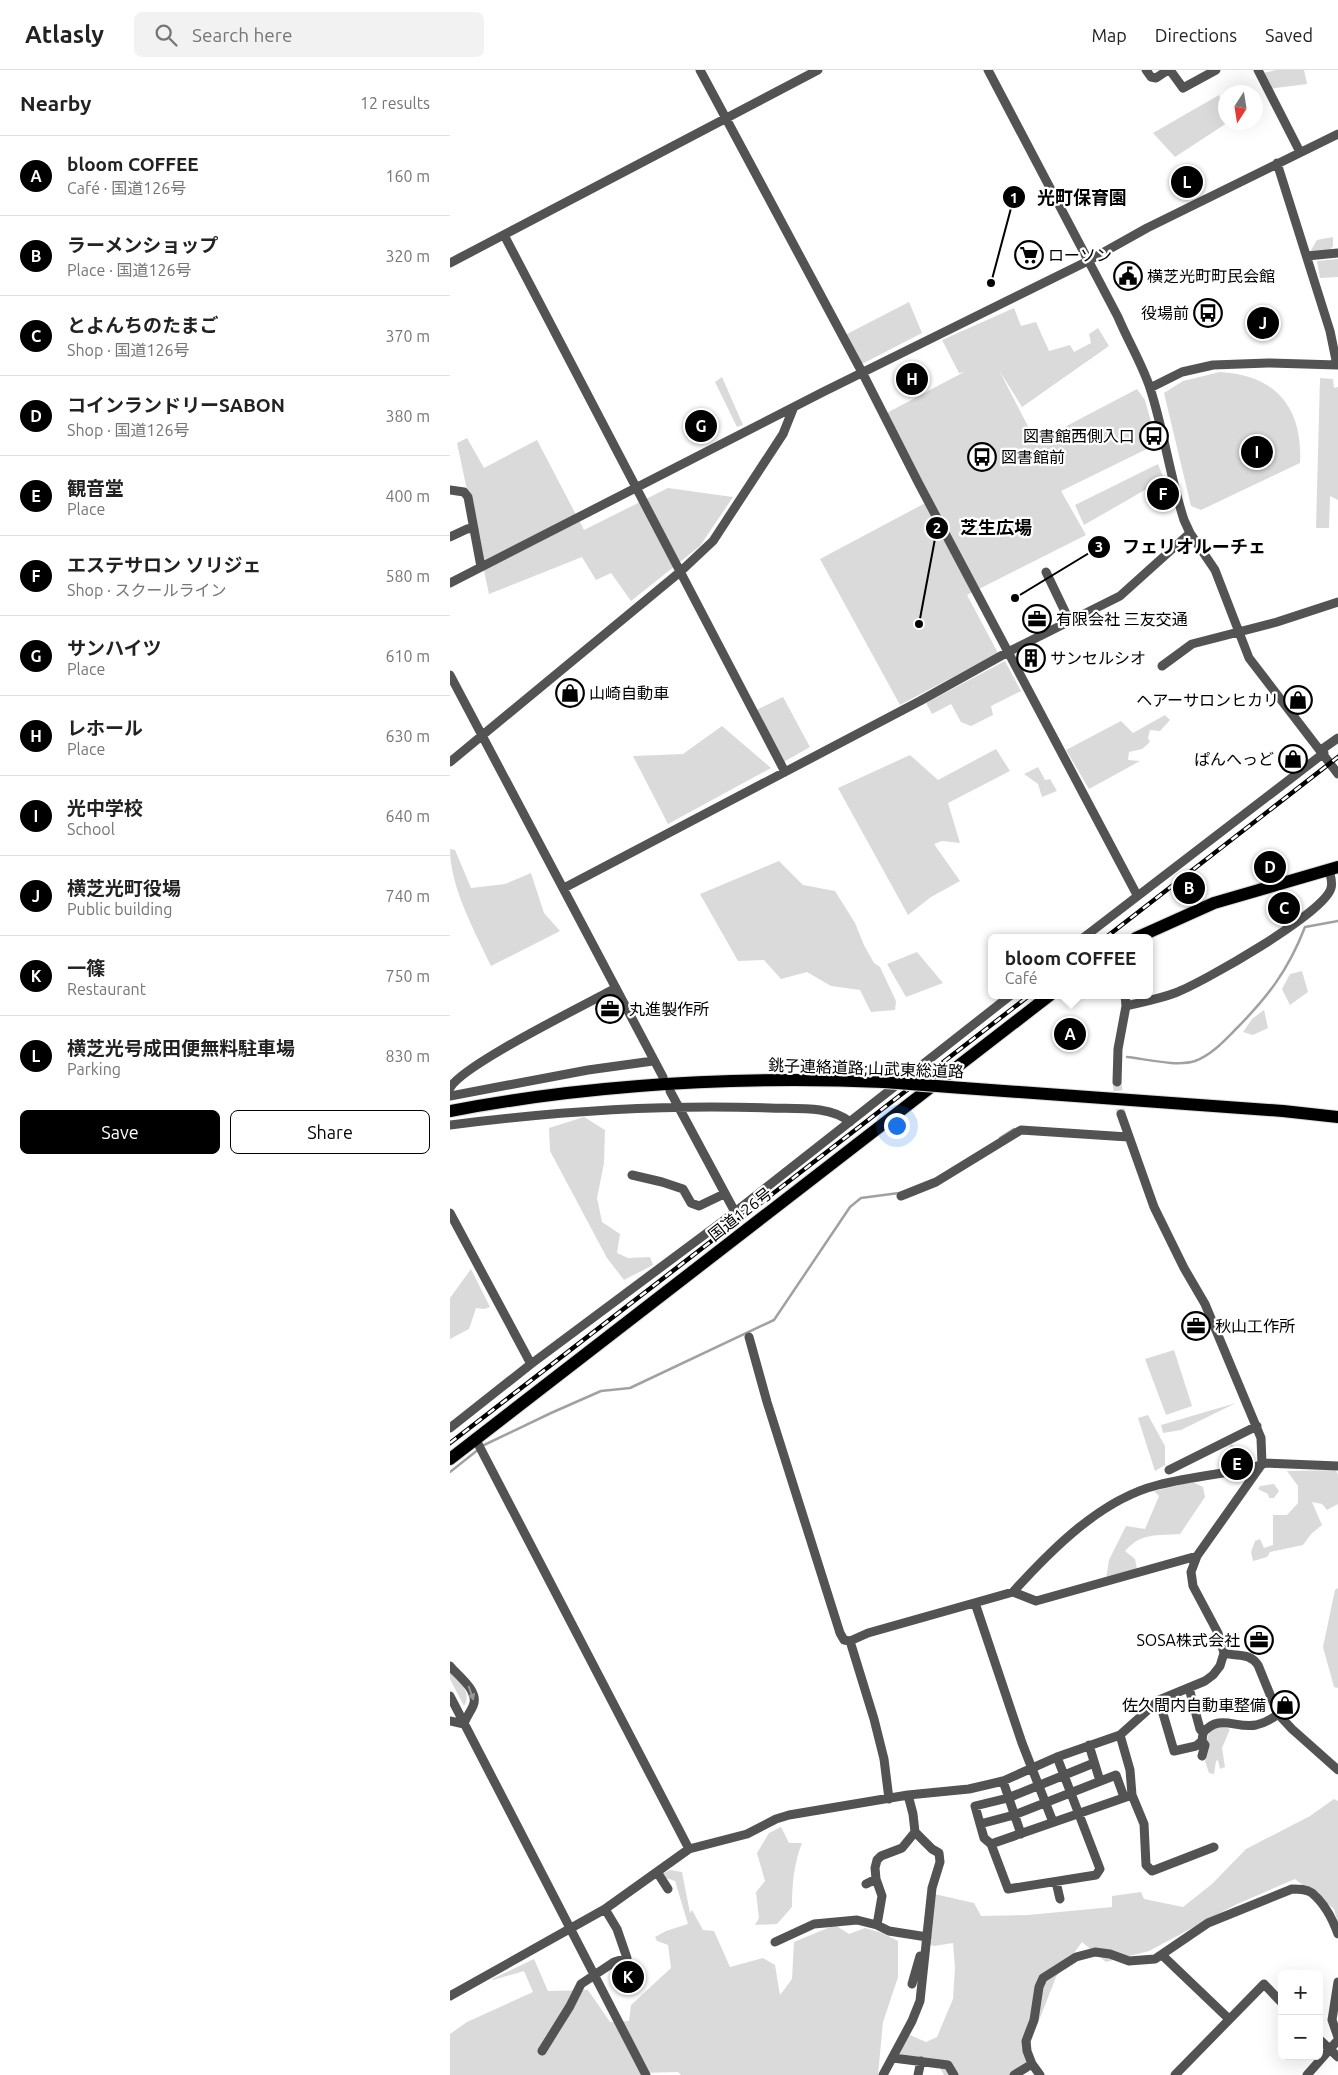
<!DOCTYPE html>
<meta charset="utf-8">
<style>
body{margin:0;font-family:Ubuntu,"Noto Sans JP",sans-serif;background:#f2f2f2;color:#222}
.controls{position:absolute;right:15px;bottom:15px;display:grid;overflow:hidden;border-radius:8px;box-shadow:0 5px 20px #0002}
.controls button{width:45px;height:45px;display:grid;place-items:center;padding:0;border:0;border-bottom:1px solid #e0e0e0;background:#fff;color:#222;font:25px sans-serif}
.compass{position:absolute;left:768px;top:15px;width:45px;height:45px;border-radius:50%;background:#fff;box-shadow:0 5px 20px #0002;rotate:192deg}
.you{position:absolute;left:446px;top:1055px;width:18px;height:18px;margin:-12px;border:4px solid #fff;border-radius:50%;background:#1a73e8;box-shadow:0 0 0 8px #1a73e833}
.badge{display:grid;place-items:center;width:32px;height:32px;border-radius:50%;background:#000;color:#fff;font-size:16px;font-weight:700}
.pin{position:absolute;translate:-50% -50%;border:2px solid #fff;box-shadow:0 1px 5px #0006}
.popup{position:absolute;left:538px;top:864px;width:165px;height:65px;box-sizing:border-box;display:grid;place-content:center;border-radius:8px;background:#fff;filter:drop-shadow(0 1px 4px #0005);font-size:16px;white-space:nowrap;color:#767676}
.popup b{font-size:19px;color:#222}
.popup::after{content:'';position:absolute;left:50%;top:100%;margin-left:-10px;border:10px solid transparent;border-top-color:#fff}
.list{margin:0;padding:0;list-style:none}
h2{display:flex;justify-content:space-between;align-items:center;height:65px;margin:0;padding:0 20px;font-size:21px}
h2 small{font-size:16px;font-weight:400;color:#767676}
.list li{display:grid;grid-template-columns:32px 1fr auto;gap:15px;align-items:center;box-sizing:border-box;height:80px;padding:0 20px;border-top:1px solid #e0e0e0}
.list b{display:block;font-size:19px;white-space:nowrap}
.list p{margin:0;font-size:16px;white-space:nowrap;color:#767676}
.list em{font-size:16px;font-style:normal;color:#767676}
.actions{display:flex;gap:10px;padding:15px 20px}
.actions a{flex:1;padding:11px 0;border:1px solid #000;border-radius:8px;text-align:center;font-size:18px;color:#000}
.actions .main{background:#000;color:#fff}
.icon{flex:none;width:28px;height:28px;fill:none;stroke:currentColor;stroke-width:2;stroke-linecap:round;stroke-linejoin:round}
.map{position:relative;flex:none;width:888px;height:2005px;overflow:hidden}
header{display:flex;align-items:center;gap:30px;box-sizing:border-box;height:70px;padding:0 25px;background:#fff;border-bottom:1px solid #e0e0e0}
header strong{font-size:24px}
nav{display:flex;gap:28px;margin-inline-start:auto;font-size:18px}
.search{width:350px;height:45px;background:#f2f2f2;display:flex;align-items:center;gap:12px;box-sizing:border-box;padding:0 18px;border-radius:8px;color:#767676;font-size:19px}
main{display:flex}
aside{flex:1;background:#fff}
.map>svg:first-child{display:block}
.green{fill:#dadada}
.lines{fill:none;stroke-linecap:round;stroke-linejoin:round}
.stream{stroke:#a1a1a1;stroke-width:2.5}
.minor-tunnel{stroke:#d9d9d9;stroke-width:9;stroke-dasharray:9 4.5;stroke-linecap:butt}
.highway-casing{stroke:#dbdbdb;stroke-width:14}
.minor{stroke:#535353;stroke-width:9}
.highway{stroke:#000;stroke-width:12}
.rail-casing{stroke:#000;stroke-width:4.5}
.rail{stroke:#fff;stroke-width:2.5;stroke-dasharray:8;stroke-linecap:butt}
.highway-bridge-casing{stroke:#dbdbdb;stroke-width:14;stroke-linecap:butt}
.highway-bridge{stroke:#000;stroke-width:12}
.oneway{fill:#989898}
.labels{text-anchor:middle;stroke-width:4.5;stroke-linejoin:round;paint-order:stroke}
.poi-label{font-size:16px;fill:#000;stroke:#fff;text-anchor:start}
.street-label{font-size:16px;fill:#000;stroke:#fff}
.leader{fill:none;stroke:#000;stroke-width:2}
.callout-dot{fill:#000;stroke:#fff;stroke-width:2}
.mark-label{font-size:15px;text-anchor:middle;font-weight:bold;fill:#fff}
.callout-label{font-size:18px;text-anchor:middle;font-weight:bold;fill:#000;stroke:#fff;stroke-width:4.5;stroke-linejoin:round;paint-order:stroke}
</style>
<header>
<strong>Atlasly</strong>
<div class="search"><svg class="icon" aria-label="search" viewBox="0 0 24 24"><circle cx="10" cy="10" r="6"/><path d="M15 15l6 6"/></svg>Search here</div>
<nav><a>Map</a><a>Directions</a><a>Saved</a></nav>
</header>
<main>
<aside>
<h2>Nearby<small>12 results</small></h2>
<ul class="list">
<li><span class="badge">A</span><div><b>bloom COFFEE</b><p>Café · 国道126号</p></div><em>160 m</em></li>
<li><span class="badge">B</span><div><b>ラーメンショップ</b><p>Place · 国道126号</p></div><em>320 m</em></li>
<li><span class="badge">C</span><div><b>とよんちのたまご</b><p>Shop · 国道126号</p></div><em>370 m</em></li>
<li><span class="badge">D</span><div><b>コインランドリーSABON</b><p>Shop · 国道126号</p></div><em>380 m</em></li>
<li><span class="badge">E</span><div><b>観音堂</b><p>Place</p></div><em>400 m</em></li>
<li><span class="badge">F</span><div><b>エステサロン ソリジェ</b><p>Shop · スクールライン</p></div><em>580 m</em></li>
<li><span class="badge">G</span><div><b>サンハイツ</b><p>Place</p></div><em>610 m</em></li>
<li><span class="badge">H</span><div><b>レホール</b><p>Place</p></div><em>630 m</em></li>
<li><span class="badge">I</span><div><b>光中学校</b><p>School</p></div><em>640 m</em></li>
<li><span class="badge">J</span><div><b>横芝光町役場</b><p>Public building</p></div><em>740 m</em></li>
<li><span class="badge">K</span><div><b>一篠</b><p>Restaurant</p></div><em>750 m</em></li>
<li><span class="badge">L</span><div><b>横芝光号成田便無料駐車場</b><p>Parking</p></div><em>830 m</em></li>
</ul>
<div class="actions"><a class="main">Save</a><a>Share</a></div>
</aside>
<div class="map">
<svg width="888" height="2005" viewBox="0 0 888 2005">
<rect width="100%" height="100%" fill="#fff"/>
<!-- green -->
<path class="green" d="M826,0H854L857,14L819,19L813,3Z
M769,25L775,41L776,52L777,53L725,87L703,63Z
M883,167V176L878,183H862L861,180L867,170Z
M888,189V207L870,208L867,191Z
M459,232L472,263L412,294L395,265Z
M564,238L571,256L586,252L599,281L620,275L624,282L641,273L639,264L648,258L659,276L572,337L549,300L586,372L687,319L695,330L707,374L611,421L636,465L517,525L548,583L450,635L370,489L479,431L433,345L514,302L509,303L492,270Z
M770,302C826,305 853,338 850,393L751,440L741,436L714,323L733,311Z
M272,307L293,355L287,357L265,312Z
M870,308L883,309L884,318L888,317V430L880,426L879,458H866Z
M17,368L34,398L87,370L134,460L218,418L283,427L250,476L181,531L161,503L146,510L132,487L39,524L7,373Z
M708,394L714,409L634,455L625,435Z
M555,591L571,621L541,636L543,645L521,656L511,652L501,634L482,644L476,633Z
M333,627L360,677L330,694L302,642Z
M715,645L720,650L710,661L700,660L698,668L700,672L692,679L679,682L678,690L690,691L639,719L616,680L671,651L683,663Z
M272,656L321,698L218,754L183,686L233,684Z
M546,679L560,701L498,733L510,773L492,771L484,774L510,811L481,827L458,845L388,718L460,685L488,710Z
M588,697L595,710L600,709L607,721L592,727L588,714L574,704Z
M0,779L5,780L21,818L55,814L81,803L94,843L110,861L41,896C25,862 0,817 0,779Z
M329,791L353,815L385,821L405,853L414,875L424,893L430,897L446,931L445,940L421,942L410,920L381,916L357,902L331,909L314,890L288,891L250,824Z
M467,882L493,913L456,927L437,894Z
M852,901L858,922L840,935L832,919L840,904Z
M814,940L818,958L803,965L793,962L802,949Z
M134,1047L155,1060L154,1093L147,1128L152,1152L170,1164L167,1183L178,1188L200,1187L203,1195L174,1210L157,1188L100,1081L99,1058Z
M21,1199L40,1237L34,1239L26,1238L19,1259L0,1269V1228Z
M724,1280L742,1336L716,1345L695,1289Z
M786,1333L731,1360L713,1363L711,1355Z
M698,1345L715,1376V1395L705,1401L688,1348Z
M781,1374C792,1379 793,1388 791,1399L782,1400L779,1391L783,1387L779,1378Z
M886,1400L888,1405V1434L877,1440L872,1434L862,1432L872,1455L861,1464L853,1475L820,1482L817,1487L803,1491L801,1482L805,1471L810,1469L814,1478L823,1475V1445H837L848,1433V1416L837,1401Z
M743,1412L753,1417L755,1427L730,1464C707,1466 692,1462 675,1481L685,1489L687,1499L656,1509L659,1490L676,1456L695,1459L709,1426L704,1421Z
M824,1414L829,1421L824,1428H819L818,1424L808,1419L810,1416Z
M888,1518V1618L884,1617L873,1577L885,1520Z
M0,1600C8,1610 23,1622 14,1636L0,1609Z
M770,1656L780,1659L772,1678L775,1697L770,1699L768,1690L766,1691L764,1704L759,1703L755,1691L758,1677L756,1673L760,1660Z
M884,1729L888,1731V1854L884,1839L845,1809L785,1835L699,1881L656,1892L632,1872L606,1907L581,1971L577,1993L564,2005H494L486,1991L446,1987L452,1973L460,1965L476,1972L487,1967L503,1929L505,1898L503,1873L484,1876L471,1872L475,1843L484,1824L524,1833L531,1846L578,1845L662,1837V1826L691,1822L694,1829L733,1837L762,1814L796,1779L860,1746Z
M331,1757L339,1773H352C344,1793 342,1815 342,1837L327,1854L305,1855L309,1848L306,1822L315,1811L307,1783L319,1763Z
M220,1800L232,1802L240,1843L242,1840L253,1860L264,1861L280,1897L313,1888L325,1895L330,1925L342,1909L344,1872L385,1855L399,1864L415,1858L432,1863L448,1871V1907L433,1952L428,2005H231L228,2002L190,2003L191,2005H0V1964L17,1952L83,1922L74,1901L43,1910L42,1909L84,1889L98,1921L138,1920L160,1952L179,1951L181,1935L221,1898L218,1875L207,1871L205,1867L216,1861L238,1854L225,1811L213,1807L212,1804Z"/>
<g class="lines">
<!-- stream -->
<path class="stream" d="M677,987C696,989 727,997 745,991C761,985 773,972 784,961C817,928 838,901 855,857L888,851
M550,1068L564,1059
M0,1402L34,1375L101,1343L151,1321L180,1318L324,1250L400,1137L411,1128L449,1123"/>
<!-- minor-tunnel -->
<path class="minor-tunnel" d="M667,1012L671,1044"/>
<defs>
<path id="highway" d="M686,868L764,833L888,797
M513,1018L833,1041L888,1047
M0,1041C143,1014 289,1006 434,1012
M0,1389L600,925"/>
</defs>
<!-- highway casing -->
<use href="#highway" class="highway-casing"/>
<!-- minor -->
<path class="minor" d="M250,0L413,304L469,414L687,825
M538,0L668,247C678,271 692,294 700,318C714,361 720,407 734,450L740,463L765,500L799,588L888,704
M696,0L701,7L706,8L718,0
M720,0L733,18L766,0
M808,0L850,82
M827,93L880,261L887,295
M54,165L335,702
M857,186L888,183
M0,193L368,0
M700,318L732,302L763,295L818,293L888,295
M0,420L14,422L18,427L31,497
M0,467L17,459L23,458
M596,502L620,552
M0,513L373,322L638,191L697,158L888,64
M712,596L742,574L827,552L888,532
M0,605L213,1007
M871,680L888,668
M0,692L230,502L263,471L333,364L343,339
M114,818L470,631L558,582L670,526L740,463
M633,868L874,683
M676,936C692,932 709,929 725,923C752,913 875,843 881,818C883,812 880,805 879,799
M667,1012L668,979L676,936L675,925
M0,1018C12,995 137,934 166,918
M220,1021L285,1142
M0,1026L138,1000L203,991
M0,1055C108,1041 211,1034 319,1038C345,1039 380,1035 400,1052
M182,1105L212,1112L233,1119L241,1133L249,1136L274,1124
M451,1126L486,1112L571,1060L678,1067
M0,1143L81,1294
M299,1267L317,1332L390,1563L394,1570L400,1571L424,1649L434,1689L439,1729
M0,1358L81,1294L285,1142L561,925
M25,1368L239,1779
M719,1400L807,1356
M747,1486L586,1531L563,1522C601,1480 651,1429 708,1415C739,1407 771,1404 802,1398L816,1393L888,1396
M525,1533L572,1673L603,1752
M400,1571L418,1563L563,1522
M774,1583C788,1587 799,1582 808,1595L828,1644L842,1659L888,1700
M0,1596C8,1606 30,1621 23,1636C20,1643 16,1647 14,1654L0,1651
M0,1626L196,2005
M709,1630L724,1681L746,1676L752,1671L753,1663L750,1659L739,1618
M753,1663C769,1643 786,1659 806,1655C814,1653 822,1649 828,1644
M670,1665L680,1700L682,1725L694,1754L696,1795L702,1801L764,1777
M639,1675L650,1711
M752,1686L755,1675L752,1671
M607,1687L650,1799L646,1805L558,1819L541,1774C588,1758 635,1741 682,1725
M553,1711L571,1764
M530,1754L564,1745L666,1705L674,1727
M541,1774L534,1768L525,1736L558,1728L644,1693
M207,1802L218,1819
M606,1812L610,1829
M416,1814L426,1809
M427,1855L432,1826L426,1809L425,1798L427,1790L431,1786L452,1778L465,1762
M325,1872L364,1854L407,1850L427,1855L439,1861L477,1867
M712,1885L779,1949
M888,1912L882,1950L888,1967
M462,1914L470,1886
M0,1926L155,1839L239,1779L297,1764L326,1749L339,1745L458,1725L519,1719L553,1711L607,1687L670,1665L709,1630L755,1611L763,1605L770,1596L774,1583L768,1563L743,1516L741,1502L747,1486L812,1394L811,1368L755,1234L734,1198L704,1137L671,1044
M869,1969L888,1987
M92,1981L120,1936L131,1914L164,1892L177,1888L167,1859L155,1839
M443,1988L498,1995L504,2005
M433,2005L462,1951L470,1931L482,1818L490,1792L489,1783L482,1779L465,1762L463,1744L458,1725
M468,2005L471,1991
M564,2005L582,1994
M590,2005L582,1994L577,1981L576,1971L584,1950L589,1917L593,1908L626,1887L645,1882L660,1884L679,1891L705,1889L758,1853L842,1819C849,1819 856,1819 862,1823C874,1833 883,1850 888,1864
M725,2005L814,1914L832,1933
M857,2005L888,1970"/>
<!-- highway -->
<use href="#highway" class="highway"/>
<defs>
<path id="rail" d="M655,868L888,687
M0,1373L580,925"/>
</defs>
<!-- rail casing -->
<use href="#rail" class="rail-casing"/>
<!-- rail -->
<use href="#rail" class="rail"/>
<defs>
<path id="highway-bridge" d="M434,1012L513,1018"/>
</defs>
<!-- highway-bridge casing -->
<use href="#highway-bridge" class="highway-bridge-casing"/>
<!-- highway-bridge -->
<use href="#highway-bridge" class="highway-bridge"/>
</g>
<!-- one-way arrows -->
<defs><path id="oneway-solid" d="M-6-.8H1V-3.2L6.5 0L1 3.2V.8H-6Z" transform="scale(1.25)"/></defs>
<use class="oneway" href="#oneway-solid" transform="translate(21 1623) rotate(70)"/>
<!-- icons -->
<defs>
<symbol id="supermarket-ring" viewBox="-11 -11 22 22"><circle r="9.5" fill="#fff" stroke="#000" stroke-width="1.5"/><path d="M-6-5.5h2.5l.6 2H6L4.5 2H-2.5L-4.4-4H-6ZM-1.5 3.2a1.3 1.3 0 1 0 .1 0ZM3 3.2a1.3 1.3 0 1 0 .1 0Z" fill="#000"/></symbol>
<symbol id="civic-ring" viewBox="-11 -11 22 22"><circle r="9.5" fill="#fff" stroke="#000" stroke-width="1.5"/><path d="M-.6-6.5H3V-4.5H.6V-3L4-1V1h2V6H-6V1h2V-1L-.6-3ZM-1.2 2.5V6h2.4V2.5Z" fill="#000"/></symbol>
<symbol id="bus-ring" viewBox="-11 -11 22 22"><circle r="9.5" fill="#fff" stroke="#000" stroke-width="1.5"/><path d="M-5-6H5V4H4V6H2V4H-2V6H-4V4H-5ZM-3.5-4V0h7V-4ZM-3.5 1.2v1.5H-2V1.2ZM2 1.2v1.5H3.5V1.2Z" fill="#000"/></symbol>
<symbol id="office-ring" viewBox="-11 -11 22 22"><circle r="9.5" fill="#fff" stroke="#000" stroke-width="1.5"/><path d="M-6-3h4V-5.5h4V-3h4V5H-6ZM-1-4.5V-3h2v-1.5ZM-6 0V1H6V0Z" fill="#000"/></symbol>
<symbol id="building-ring" viewBox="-11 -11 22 22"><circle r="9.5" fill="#fff" stroke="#000" stroke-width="1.5"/><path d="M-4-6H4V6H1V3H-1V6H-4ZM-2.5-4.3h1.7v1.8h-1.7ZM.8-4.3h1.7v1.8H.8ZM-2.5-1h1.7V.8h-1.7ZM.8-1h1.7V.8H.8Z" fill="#000"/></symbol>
<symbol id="shop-ring" viewBox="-11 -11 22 22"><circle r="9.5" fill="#fff" stroke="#000" stroke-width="1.5"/><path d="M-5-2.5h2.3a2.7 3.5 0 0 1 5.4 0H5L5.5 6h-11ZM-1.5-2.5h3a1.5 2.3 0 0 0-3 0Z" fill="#000"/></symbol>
</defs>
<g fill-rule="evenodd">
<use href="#supermarket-ring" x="563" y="169" width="32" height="32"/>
<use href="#civic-ring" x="662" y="190" width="32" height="32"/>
<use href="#bus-ring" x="742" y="227" width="32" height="32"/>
<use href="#bus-ring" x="688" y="350" width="32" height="32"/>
<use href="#bus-ring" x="516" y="371" width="32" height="32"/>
<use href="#office-ring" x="571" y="533" width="32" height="32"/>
<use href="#building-ring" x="565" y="572" width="32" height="32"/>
<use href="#shop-ring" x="104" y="607" width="32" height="32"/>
<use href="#shop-ring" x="832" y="614" width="32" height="32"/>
<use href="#shop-ring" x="827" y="673" width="32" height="32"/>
<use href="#office-ring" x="144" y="923" width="32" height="32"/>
<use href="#office-ring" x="730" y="1240" width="32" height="32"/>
<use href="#office-ring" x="793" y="1554" width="32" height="32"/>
<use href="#shop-ring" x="819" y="1619" width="32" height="32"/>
</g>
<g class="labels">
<!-- poi labels -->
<g class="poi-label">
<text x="598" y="191">ローソン</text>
<text x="697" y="212">横芝光町町民会館</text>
<text x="739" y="249" text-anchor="end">役場前</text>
<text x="685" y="372" text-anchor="end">図書館西側入口</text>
<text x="551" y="393">図書館前</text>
<text x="606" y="555">有限会社 三友交通</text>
<text x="600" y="594">サンセルシオ</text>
<text x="139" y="629">山崎自動車</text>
<text x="829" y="636" text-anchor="end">ヘアーサロンヒカリ</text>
<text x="824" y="695" text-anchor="end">ぱんへっど</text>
<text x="179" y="945">丸進製作所</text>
<text x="765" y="1262">秋山工作所</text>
<text x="790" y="1576" text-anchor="end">SOSA株式会社</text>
<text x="816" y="1641" text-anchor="end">佐久間内自動車整備</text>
</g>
<!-- street labels -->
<g class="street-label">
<text transform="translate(416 998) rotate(2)" y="6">銚子連絡道路;山武東総道路</text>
<text transform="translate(290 1144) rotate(-38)" y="6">国道126号</text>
</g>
</g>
<!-- callouts -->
<path class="leader" d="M541 213L564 127M469 554L487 458M565 528L649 477"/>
<g class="callout-dot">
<circle cx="541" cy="213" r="5"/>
<circle cx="469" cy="554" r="5"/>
<circle cx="565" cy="528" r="5"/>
<circle cx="564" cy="127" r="12"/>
<circle cx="487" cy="458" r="12"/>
<circle cx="649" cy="477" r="12"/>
</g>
<g class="mark-label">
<text x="564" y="133">1</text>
<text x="487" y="463">2</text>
<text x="649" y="482">3</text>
</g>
<g class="callout-label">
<text x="632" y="134">光町保育園</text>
<text x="546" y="464">芝生広場</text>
<text x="744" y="483">フェリオルーチェ</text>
</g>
</svg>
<div class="controls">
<button>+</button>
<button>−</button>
</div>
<svg class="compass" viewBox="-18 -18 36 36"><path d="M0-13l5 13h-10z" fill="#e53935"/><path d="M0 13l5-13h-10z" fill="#767676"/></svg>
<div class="you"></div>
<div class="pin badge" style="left:620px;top:964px">A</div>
<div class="popup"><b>bloom COFFEE</b>Café</div>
<div class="pin badge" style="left:739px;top:818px">B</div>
<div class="pin badge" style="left:834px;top:838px">C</div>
<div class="pin badge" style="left:820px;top:797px">D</div>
<div class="pin badge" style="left:787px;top:1394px">E</div>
<div class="pin badge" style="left:713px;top:424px">F</div>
<div class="pin badge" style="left:251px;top:356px">G</div>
<div class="pin badge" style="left:462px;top:309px">H</div>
<div class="pin badge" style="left:807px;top:382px">I</div>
<div class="pin badge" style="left:813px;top:253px">J</div>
<div class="pin badge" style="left:178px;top:1907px">K</div>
<div class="pin badge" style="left:737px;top:112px">L</div>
</div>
</main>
